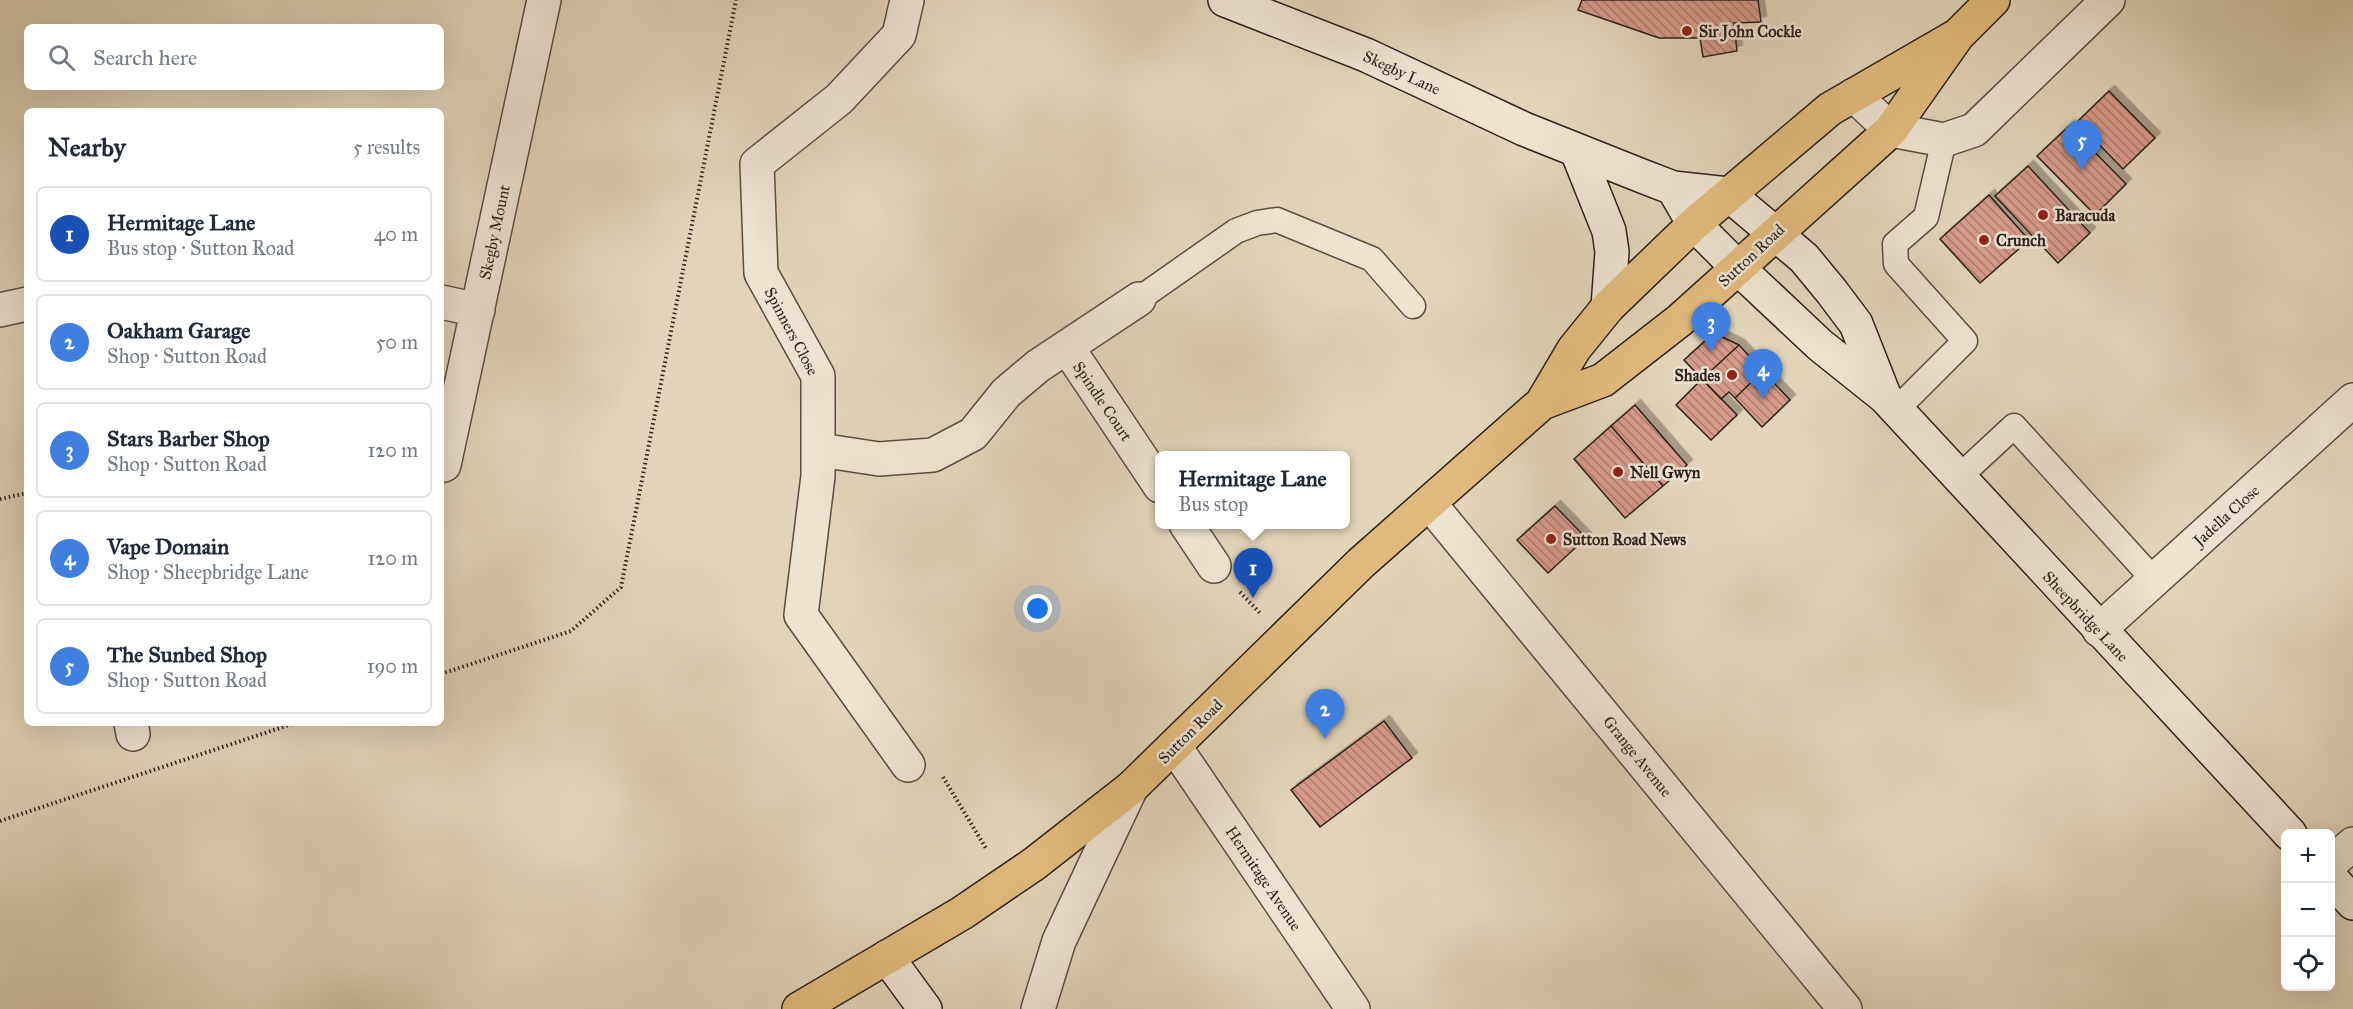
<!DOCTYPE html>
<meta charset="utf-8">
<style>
body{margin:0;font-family:"IM FELL Great Primer",serif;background:#f6f6f7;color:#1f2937}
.controls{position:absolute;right:18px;bottom:18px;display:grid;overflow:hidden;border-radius:9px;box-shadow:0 6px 24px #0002}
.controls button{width:54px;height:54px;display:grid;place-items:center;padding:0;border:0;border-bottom:2px solid #e0e1e3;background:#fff;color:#1f2937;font:30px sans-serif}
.you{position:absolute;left:1038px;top:609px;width:21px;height:21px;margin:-15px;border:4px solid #fff;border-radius:50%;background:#1a73e8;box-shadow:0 0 0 9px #1a73e833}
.badge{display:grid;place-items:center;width:39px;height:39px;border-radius:50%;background:#8f2418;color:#fff;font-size:20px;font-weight:700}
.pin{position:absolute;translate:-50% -50px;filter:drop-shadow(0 2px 3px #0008)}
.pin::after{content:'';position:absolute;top:32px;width:21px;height:18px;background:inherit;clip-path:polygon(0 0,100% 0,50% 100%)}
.popup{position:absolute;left:1155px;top:451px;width:195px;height:78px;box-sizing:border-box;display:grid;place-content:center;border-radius:9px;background:#fff;filter:drop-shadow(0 2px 4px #0005);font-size:20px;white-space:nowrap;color:#747a83}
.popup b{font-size:22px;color:#1f2937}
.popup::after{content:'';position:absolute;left:50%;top:100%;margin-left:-12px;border:12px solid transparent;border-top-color:#fff}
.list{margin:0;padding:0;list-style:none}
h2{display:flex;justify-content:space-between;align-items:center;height:78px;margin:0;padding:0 24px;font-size:26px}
h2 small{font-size:20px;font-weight:400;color:#747a83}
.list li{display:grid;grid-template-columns:39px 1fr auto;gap:18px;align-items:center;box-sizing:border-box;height:96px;margin:0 12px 12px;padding:0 12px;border:2px solid #e0e1e3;border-radius:9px}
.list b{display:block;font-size:22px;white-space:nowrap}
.list p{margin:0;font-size:20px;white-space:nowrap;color:#747a83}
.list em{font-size:20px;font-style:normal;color:#747a83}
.icon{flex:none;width:33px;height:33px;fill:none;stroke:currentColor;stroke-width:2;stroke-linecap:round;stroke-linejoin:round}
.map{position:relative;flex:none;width:2353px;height:1009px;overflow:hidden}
.search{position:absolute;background:#fff;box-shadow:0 6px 24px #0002;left:24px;top:24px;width:420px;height:66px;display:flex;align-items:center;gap:15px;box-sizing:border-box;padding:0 21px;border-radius:9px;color:#747a83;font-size:22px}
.panel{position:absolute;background:#fff;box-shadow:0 6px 24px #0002;left:24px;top:108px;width:420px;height:618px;border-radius:9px}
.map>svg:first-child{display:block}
.building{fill:url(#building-back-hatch);stroke:#2d221c;stroke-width:1.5;filter:url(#shadow)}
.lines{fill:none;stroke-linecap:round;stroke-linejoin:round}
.lane-casing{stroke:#5a4e43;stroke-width:27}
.street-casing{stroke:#5a4e43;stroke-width:36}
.secondary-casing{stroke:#2d221c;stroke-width:36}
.highway-casing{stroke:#2d221c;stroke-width:36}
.path{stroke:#2d221c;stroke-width:4;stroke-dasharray:1.5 3;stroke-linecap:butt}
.lane{stroke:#ece3d1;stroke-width:24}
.street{stroke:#ece3d1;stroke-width:33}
.secondary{stroke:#ece3d1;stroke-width:33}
.highway{stroke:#e0ba7c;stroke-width:33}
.poi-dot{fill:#8f2418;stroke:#ece3d1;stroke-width:2}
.labels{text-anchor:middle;stroke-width:5;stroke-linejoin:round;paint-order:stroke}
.poi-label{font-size:16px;font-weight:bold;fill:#2d221c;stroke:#ece3d1;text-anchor:start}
.street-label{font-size:16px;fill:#2d221c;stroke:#ece3d1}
</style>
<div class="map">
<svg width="2353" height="1009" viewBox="0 0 2353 1009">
<defs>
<pattern id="building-back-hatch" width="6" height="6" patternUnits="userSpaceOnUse" patternTransform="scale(1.5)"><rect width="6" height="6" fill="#d59a88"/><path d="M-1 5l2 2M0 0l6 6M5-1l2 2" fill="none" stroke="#ad7d6e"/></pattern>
<filter id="shadow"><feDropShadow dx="5.5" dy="-5.5" stdDeviation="0" flood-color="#0004"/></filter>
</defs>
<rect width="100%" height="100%" fill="#e1d4b8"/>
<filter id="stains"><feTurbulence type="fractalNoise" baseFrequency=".00333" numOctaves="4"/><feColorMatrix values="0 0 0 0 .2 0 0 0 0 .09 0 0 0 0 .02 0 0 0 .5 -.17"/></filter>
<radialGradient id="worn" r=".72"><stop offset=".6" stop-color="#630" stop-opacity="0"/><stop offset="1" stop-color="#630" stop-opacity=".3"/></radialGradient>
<!-- building -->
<path class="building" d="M1582,0H1758L1761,22L1734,23L1737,51L1703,57L1700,38H1659L1578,10Z
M2109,91L2155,138L2123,169L2077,122Z
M2069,126L2126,184L2095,215L2037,156Z
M2028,166L2090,233L2058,263L1995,196Z
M1989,195L2029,240L1980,283L1940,239Z
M1714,333L1739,345L1702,379L1684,360Z
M1739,345L1763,371L1735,398L1729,392L1721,399L1702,379Z
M1763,371L1790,400L1762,427L1735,398Z
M1702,379L1737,415L1711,440L1676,405Z
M1635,405L1687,465L1663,486L1611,426Z
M1611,426L1663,486L1625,518L1574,459Z
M1555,506L1586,538L1548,573L1517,540Z
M1384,721L1412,758L1320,827L1291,790Z"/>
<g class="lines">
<defs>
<path id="lane" d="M1139,299L1236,231L1257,223L1277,220L1372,259L1413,306
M1897,409L1965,341L1896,264L1895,244L1926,217L1944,140
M1959,477L2014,426L2154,580"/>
<path id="street" d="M907,0L899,35L839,99L757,164L761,273L818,376V476L801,615L908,765
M1854,95L1891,130L1944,140L1974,130L2108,0
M441,302L478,310
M0,310L27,304
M1067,347L1160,486
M820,450L879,459L933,455L973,434L1006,393L1038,366L1139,299
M444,465L544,0
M1430,504L1845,1009
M1186,524L1214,566
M2099,630L2353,400
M131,723L133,734
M1175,747L1353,1009
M2330,864L2353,844
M1038,1009L1059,941L1131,788"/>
<path id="secondary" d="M1225,0L1366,55L1524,129L1642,176L1673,188L1728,194L1804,258L1832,292L1856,324L1884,395
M1577,151L1609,231L1612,252L1608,307
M1673,188L1694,224L1738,268L1820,345L1885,397L2290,834
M2330,877L2353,903
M887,957L925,1009"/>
<path id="highway" d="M1542,403L1603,380L1680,320L1891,130L1958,35L1993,0
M799,1009L962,913L1034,864L1131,788L1361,563L1542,403L1574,349L1608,307L1694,224L1830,109L1958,35"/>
</defs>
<!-- lane casing -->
<use href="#lane" class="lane-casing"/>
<!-- street casing -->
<use href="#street" class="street-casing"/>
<!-- secondary casing -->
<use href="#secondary" class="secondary-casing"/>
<!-- highway casing -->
<use href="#highway" class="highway-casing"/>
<!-- path -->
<path class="path" d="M0,499L27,493
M1240,592L1260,613
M441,674L571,631L621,587L736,0
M943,777L987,850
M0,821L295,723"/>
<!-- lane -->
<use href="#lane" class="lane"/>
<!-- street -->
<use href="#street" class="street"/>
<!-- secondary -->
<use href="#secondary" class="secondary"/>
<!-- highway -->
<use href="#highway" class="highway"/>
</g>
<!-- markers -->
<g class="poi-dot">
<circle cx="1687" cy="31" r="6"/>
<circle cx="2043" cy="215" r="6"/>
<circle cx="1984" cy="240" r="6"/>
<circle cx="1732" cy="375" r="6"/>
<circle cx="1618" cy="472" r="6"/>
<circle cx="1551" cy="539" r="6"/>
</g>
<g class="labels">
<!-- poi labels -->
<g class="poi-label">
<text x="1699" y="37">Sir John Cockle</text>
<text x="2055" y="221">Baracuda</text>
<text x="1996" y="246">Crunch</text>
<text x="1720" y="381" text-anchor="end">Shades</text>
<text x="1630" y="478">Nell Gwyn</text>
<text x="1563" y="545">Sutton Road News</text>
</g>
<!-- street labels -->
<g class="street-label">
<text transform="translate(1402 72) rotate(25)" y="6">Skegby Lane</text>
<text transform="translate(494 232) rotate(-78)" y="6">Skegby Mount</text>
<text transform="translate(1751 255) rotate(-43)" y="6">Sutton Road</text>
<text transform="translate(792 331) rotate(62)" y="6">Spinners Close</text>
<text transform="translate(1103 401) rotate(56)" y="6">Spindle Court</text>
<text transform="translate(2226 515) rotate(-42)" y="6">Jadella Close</text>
<text transform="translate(2086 616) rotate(47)" y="6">Sheepbridge Lane</text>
<text transform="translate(1190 731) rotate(-45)" y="6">Sutton Road</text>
<text transform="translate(1638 756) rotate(51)" y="6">Grange Avenue</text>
<text transform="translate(1264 878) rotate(56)" y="6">Hermitage Avenue</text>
</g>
</g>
<rect width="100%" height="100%" filter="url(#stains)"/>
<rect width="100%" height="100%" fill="url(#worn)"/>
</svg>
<div class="controls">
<button>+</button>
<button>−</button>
<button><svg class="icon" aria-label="locate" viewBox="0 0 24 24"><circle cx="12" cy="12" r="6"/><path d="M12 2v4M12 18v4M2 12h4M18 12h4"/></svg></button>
</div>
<div class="you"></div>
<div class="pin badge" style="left:1253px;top:598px;background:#1a4fb4">1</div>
<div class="popup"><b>Hermitage Lane</b>Bus stop</div>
<div class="pin badge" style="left:1325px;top:739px;background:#3f7fe0">2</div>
<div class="pin badge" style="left:1711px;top:352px;background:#3f7fe0">3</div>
<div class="pin badge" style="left:1763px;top:399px;background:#3f7fe0">4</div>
<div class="pin badge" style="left:2082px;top:170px;background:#3f7fe0">5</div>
<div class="search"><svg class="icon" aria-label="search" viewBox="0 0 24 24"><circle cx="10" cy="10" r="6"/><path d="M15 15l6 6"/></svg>Search here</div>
<section class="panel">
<h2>Nearby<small>5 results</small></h2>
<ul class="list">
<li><span class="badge" style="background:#1a4fb4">1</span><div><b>Hermitage Lane</b><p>Bus stop · Sutton Road</p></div><em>40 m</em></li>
<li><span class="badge" style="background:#3f7fe0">2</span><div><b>Oakham Garage</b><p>Shop · Sutton Road</p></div><em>50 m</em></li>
<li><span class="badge" style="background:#3f7fe0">3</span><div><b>Stars Barber Shop</b><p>Shop · Sutton Road</p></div><em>120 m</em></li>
<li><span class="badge" style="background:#3f7fe0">4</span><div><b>Vape Domain</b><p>Shop · Sheepbridge Lane</p></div><em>120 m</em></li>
<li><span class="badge" style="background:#3f7fe0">5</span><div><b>The Sunbed Shop</b><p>Shop · Sutton Road</p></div><em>190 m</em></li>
</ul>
</section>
</div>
